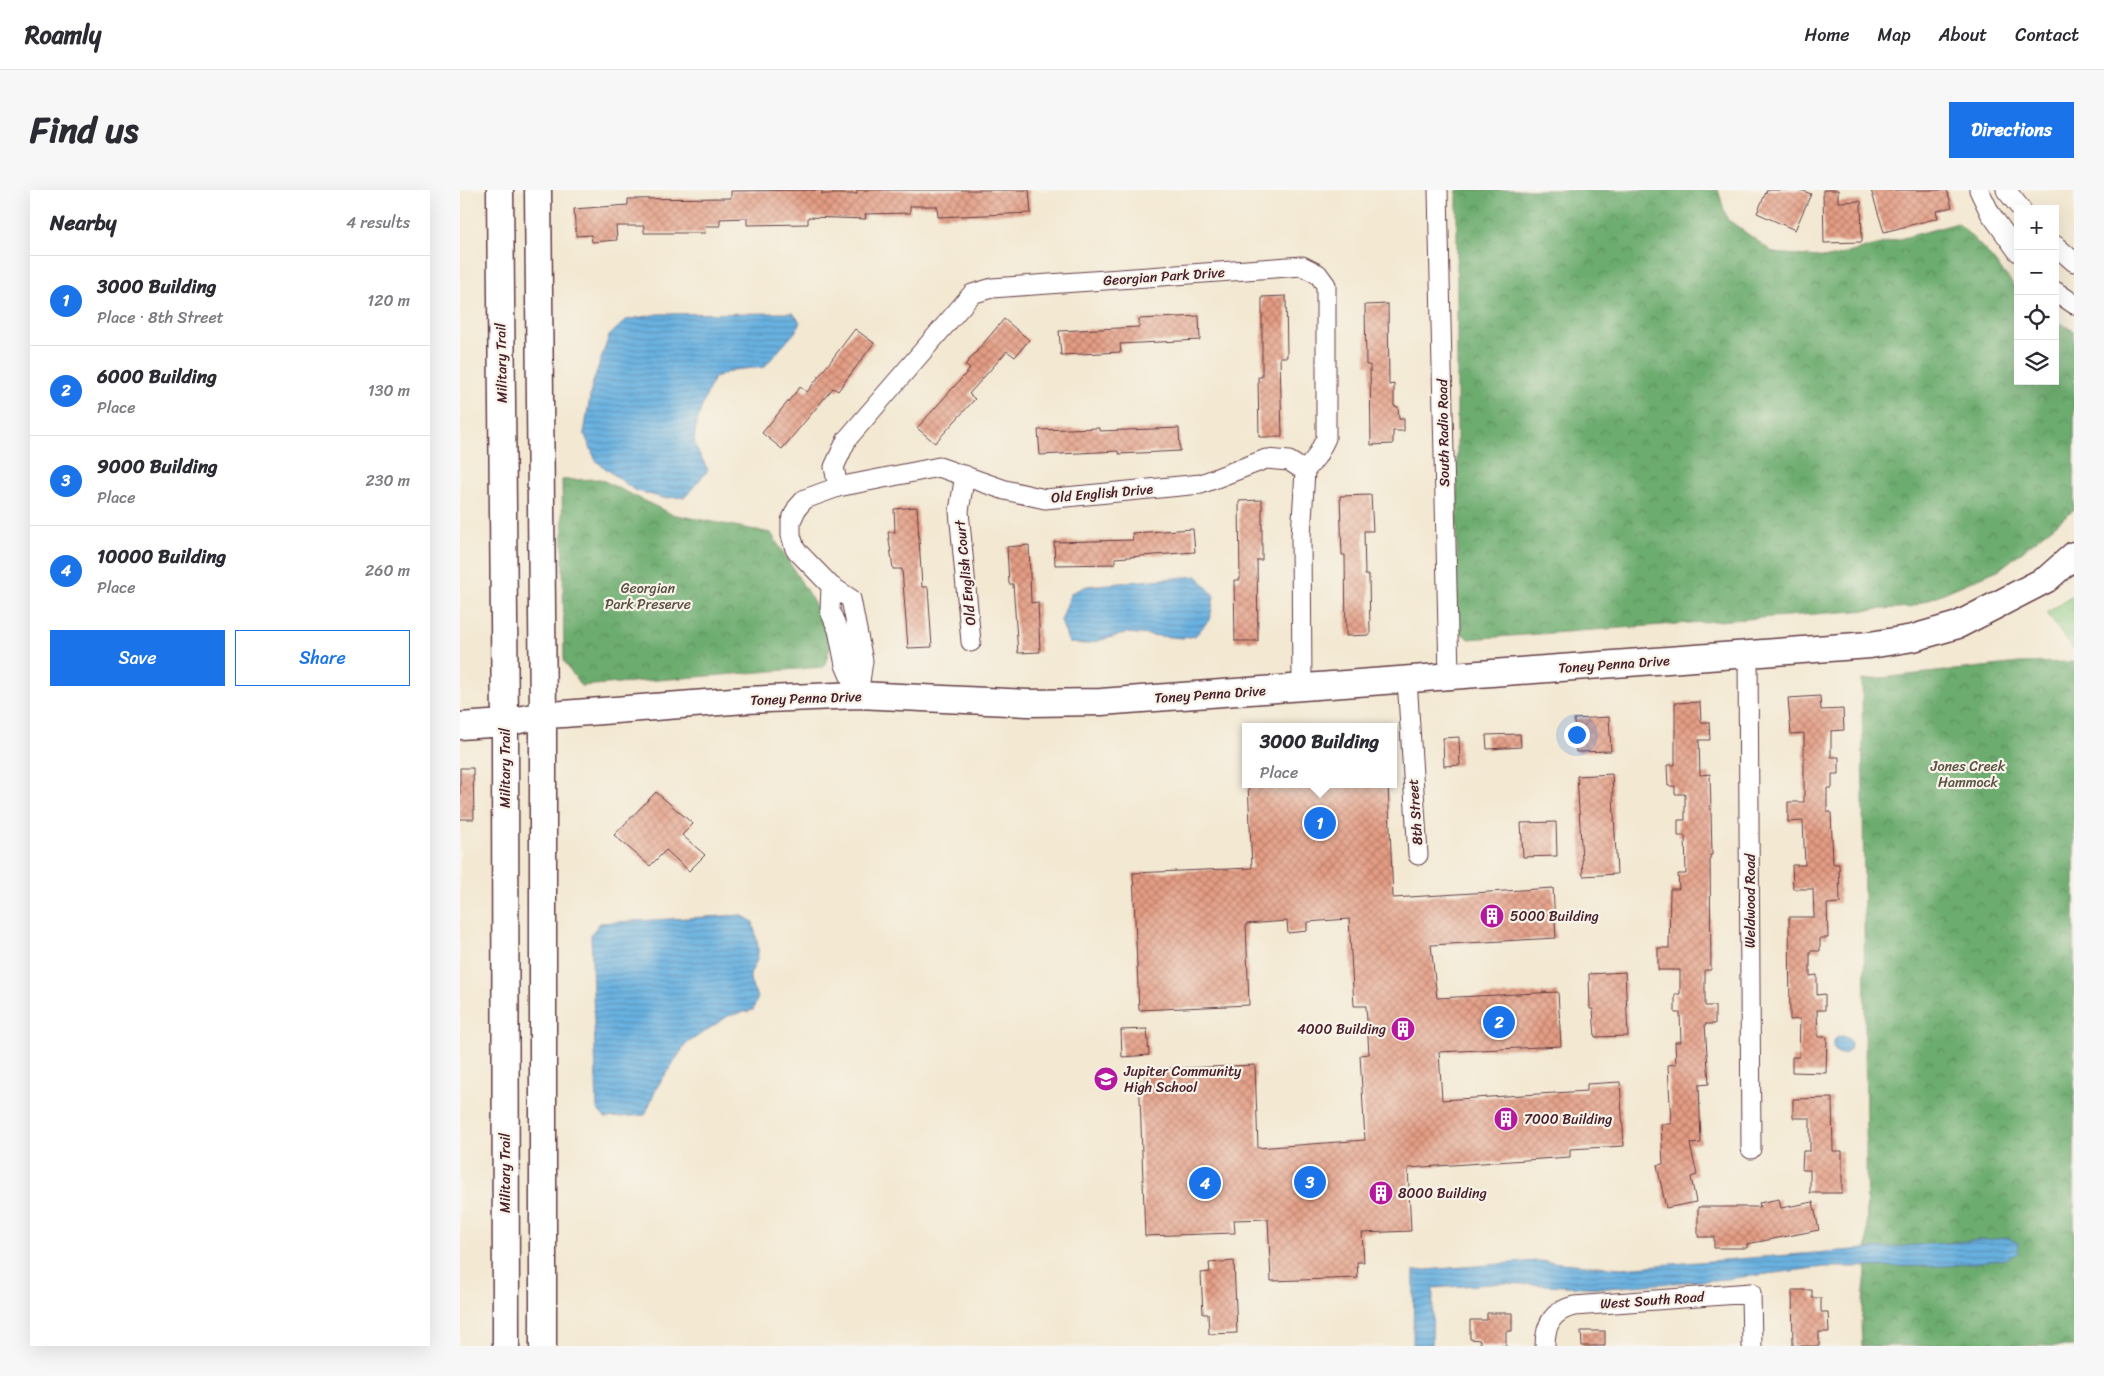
<!DOCTYPE html>
<meta charset="utf-8">
<style>
body{margin:0;font-family:Sriracha,sans-serif;background:#f7f7f7;color:#2b2b33}
.controls{position:absolute;right:15px;top:15px;display:grid;overflow:hidden;border-radius:0px;box-shadow:0 5px 20px #0002}
.controls button{width:45px;height:45px;display:grid;place-items:center;padding:0;border:0;border-bottom:1px solid #e1e1e2;background:#fff;color:#2b2b33;font:25px sans-serif}
.you{position:absolute;left:1116px;top:544px;width:18px;height:18px;margin:-12px;border:4px solid #fff;border-radius:50%;background:#1a73e8;box-shadow:0 0 0 8px #1a73e833}
.badge{display:grid;place-items:center;width:32px;height:32px;border-radius:50%;background:#1a73e8;color:#fff;font-size:16px;font-weight:700}
.pin{position:absolute;translate:-50% -50%;border:2px solid #fff;box-shadow:0 1px 5px #0006}
.popup{position:absolute;left:782px;top:533px;width:155px;height:65px;box-sizing:border-box;display:grid;place-content:center;border-radius:0px;background:#fff;filter:drop-shadow(0 1px 4px #0005);font-size:16px;white-space:nowrap;color:#7c7c81}
.popup b{font-size:19px;color:#2b2b33}
.popup::after{content:'';position:absolute;left:50%;top:100%;margin-left:-10px;border:10px solid transparent;border-top-color:#fff}
.list{margin:0;padding:0;list-style:none}
h2{display:flex;justify-content:space-between;align-items:center;height:65px;margin:0;padding:0 20px;font-size:21px}
h2 small{font-size:16px;font-weight:400;color:#7c7c81}
.list li{display:grid;grid-template-columns:32px 1fr auto;gap:15px;align-items:center;box-sizing:border-box;height:90px;padding:0 20px;border-top:1px solid #e1e1e2}
.list b{display:block;font-size:19px;white-space:nowrap}
.list p{margin:0;font-size:16px;white-space:nowrap;color:#7c7c81}
.list em{font-size:16px;font-style:normal;color:#7c7c81}
.actions{display:flex;gap:10px;padding:15px 20px}
.actions a{flex:1;padding:11px 0;border:1px solid #1a73e8;border-radius:0px;text-align:center;font-size:18px;color:#1a73e8}
.actions .main{background:#1a73e8;color:#fff}
.icon{flex:none;width:28px;height:28px;fill:none;stroke:currentColor;stroke-width:2;stroke-linecap:round;stroke-linejoin:round}
.map{position:relative;flex:none;width:1614px;height:1156px;overflow:hidden;border-radius:0px}
header{display:flex;align-items:center;gap:30px;box-sizing:border-box;height:70px;padding:0 25px;background:#fff;border-bottom:1px solid #e1e1e2}
header strong{font-size:24px}
nav{display:flex;gap:28px;margin-inline-start:auto;font-size:18px}
.intro{display:flex;align-items:center;justify-content:space-between;box-sizing:border-box;height:120px;padding:0 30px}
h1{margin:0;font-size:35px}
.button{padding:12px 22px;border-radius:0px;background:#1a73e8;color:#fff;font-size:18px;font-weight:700}
main{display:flex;gap:30px;padding:0 30px}
aside{flex:1;background:#fff;border-radius:0px;box-shadow:0 5px 20px #0002}
.map>svg:first-child{display:block}
.forest{fill:url(#forest-crowns);stroke:#5b664c}
.park{fill:url(#park-tufts);stroke:#687456}
.water{fill:url(#water-rules);stroke:#596886}
.building{fill:url(#building-cross-hatch)}
.lines{fill:none;stroke-linecap:round;stroke-linejoin:round}
.street-casing{stroke:#633d44;stroke-width:21}
.secondary-casing{stroke:#633d44;stroke-width:29}
.street{stroke:#fff;stroke-width:19}
.secondary{stroke:#fff;stroke-width:26}
.labels{text-anchor:middle;stroke-width:4.5;stroke-linejoin:round;paint-order:stroke}
.street-label{font-size:14px;fill:#4a1f2b;stroke:#f7f3e8}
.park-label{font-size:14px;fill:#5c5244;stroke:#f7f3e8}
.poi-label{font-size:14px;fill:#4a1f2b;stroke:#f7f3e8;text-anchor:start}
</style>
<header>
<strong>Roamly</strong>
<nav><a>Home</a><a>Map</a><a>About</a><a>Contact</a></nav>
</header>
<div class="intro"><h1>Find us</h1><a class="button">Directions</a></div>
<main>
<aside>
<h2>Nearby<small>4 results</small></h2>
<ul class="list">
<li><span class="badge">1</span><div><b>3000 Building</b><p>Place · 8th Street</p></div><em>120 m</em></li>
<li><span class="badge">2</span><div><b>6000 Building</b><p>Place</p></div><em>130 m</em></li>
<li><span class="badge">3</span><div><b>9000 Building</b><p>Place</p></div><em>230 m</em></li>
<li><span class="badge">4</span><div><b>10000 Building</b><p>Place</p></div><em>260 m</em></li>
</ul>
<div class="actions"><a class="main">Save</a><a>Share</a></div>
</aside>
<div class="map">
<svg width="1614" height="1156" viewBox="0 0 1614 1156">
<defs>
<pattern id="forest-crowns" width="20" height="18" patternUnits="userSpaceOnUse" patternTransform="scale(1.25)"><rect width="20" height="18" fill="#6cac6e"/><path d="M2 6a3 3 0 1 1 6 0M12 15a3 3 0 1 1 6 0" fill="none" stroke="#5b8b5b"/></pattern>
<pattern id="park-tufts" width="24" height="20" patternUnits="userSpaceOnUse" patternTransform="scale(1.25)"><rect width="24" height="20" fill="#86c880"/><path d="M3 7l-1-3M5 7V3M7 7l1-3M15 17l-1-3M17 17v-4M19 17l1-3" fill="none" stroke="#75ab6f"/></pattern>
<pattern id="water-rules" width="6" height="5" patternUnits="userSpaceOnUse" patternTransform="scale(1.25)"><rect width="6" height="5" fill="#68b1e0"/><path d="M0 2.5h6" fill="none" stroke="#588fb6"/></pattern>
<pattern id="building-cross-hatch" width="8" height="8" patternUnits="userSpaceOnUse" patternTransform="scale(1.25)"><rect width="8" height="8" fill="#e49d84"/><path d="M0 0l8 8M0 8l8-8" fill="none" stroke="#bb7f6c"/></pattern>
</defs>
<rect width="100%" height="100%" fill="#f7f3e8"/>
<filter id="ink" filterUnits="userSpaceOnUse"><feTurbulence type="fractalNoise" baseFrequency=".02" numOctaves="2"/><feDisplacementMap in="SourceGraphic" scale="10" xChannelSelector="R" yChannelSelector="G"/><feConvolveMatrix kernelMatrix="1 2 1 2 8 2 1 2 1" color-interpolation-filters="sRGB"/></filter>
<filter id="wash" filterUnits="userSpaceOnUse"><feTurbulence type="fractalNoise" baseFrequency=".0096" numOctaves="4" result="noise"/><feDisplacementMap in="SourceGraphic" scale="20" xChannelSelector="R" yChannelSelector="G"/><feGaussianBlur stdDeviation="1.12" result="paint"/><feColorMatrix in="noise" values="0 0 0 0 0 0 0 0 0 0 0 0 0 0 0 0 0 1.4 0 .05"/><feComposite in="paint" operator="in"/></filter>
<g filter="url(#wash)">
<rect width="100%" height="100%" fill="#f3e8d2"/>
<!-- forest -->
<path class="forest" d="M997,0H1258L1267,29L1314,63L1369,68L1498,33L1525,60L1558,100V191H1595V130L1614,141V320L1540,379L1451,417L1009,449L997,440Z
M140,289L211,324L311,343L374,445L364,477L121,496L104,471L102,290Z
M1614,472V1156H1402L1401,1133L1407,1071L1402,490L1559,473Z"/>
<!-- park -->
<path class="park" d="M1614,405V460L1586,423Z"/>
<!-- water -->
<path class="water" d="M333,123L340,132L336,141L304,177L273,180L254,188C247,203 231,239 235,255C238,263 244,272 248,280L225,307L203,308L174,300L136,271L124,243L132,195L149,146L166,130L198,124Z
M737,386L754,406L750,429L735,446L723,448L667,443L626,454L609,453L601,431L611,403L627,396Z
M281,725L293,732C294,741 299,754 298,763C296,784 281,780 298,807L293,820L268,826L226,854L197,897L185,925L145,928L137,919L131,744L140,733Z
M1373 855a9 9 0 1 1 18 0a9 9 0 1 1-18 0Z
M1548,1048L1558,1053V1063L1546,1069L1487,1076L1364,1077L1266,1089L1146,1098L1044,1093L973,1098L972,1156H953L954,1081L1077,1071L1161,1078Z"/>
<g id="blocks">
<!-- building -->
<path class="building" d="M362,0V4H397V0H569L571,23L478,27L477,16H450V23L405,24L406,29L348,27V34L287,35V28L260,29V36H244L245,43H184V36H156L157,50L132,52L131,45L116,46L114,19L168,15V9L271,8V1Z
M1307,0H1341L1351,4L1335,40L1297,23Z
M1363,0H1378V12L1401,11L1402,52L1364,53Z
M1411,0H1487L1492,17L1476,21L1478,28L1424,42Z
M826,106L827,167H820L822,247H799L798,187H802V107Z
M928,114L929,195L934,194V216L938,217L939,229H944V241H933V254L911,255L910,175H906L905,115Z
M739,126L740,150L660,154L661,162L601,165L599,141L679,137V129Z
M544,129L569,150L555,167L547,161L509,204L515,209L475,253L457,238L510,179L505,175Z
M395,139L414,153L378,201L373,198L322,259L302,243L340,197L347,202Z
M639,238V241L719,238L720,261L659,264L658,261L580,265L578,240Z
M911,305L913,341H904L905,385H909L910,445L886,446L885,365H882L880,306Z
M802,310V370H797L798,451H775L774,390H780L779,311Z
M457,317L462,397H468L472,457L448,458L442,379H433L428,342H435L434,319Z
M733,339L735,362L655,368V374L595,375L594,352L673,350L672,343Z
M569,355L571,413L578,412L580,462L558,463L553,394H549L547,357Z
M1360,506L1361,520L1383,519L1384,540L1371,541V567H1379V584H1372V598H1367V622H1371L1373,674H1379L1380,713L1367,714L1368,748H1360V761H1350V786L1357,785V805L1365,804V820H1357L1358,847H1367L1366,883L1332,882V867H1339L1340,829L1330,830L1329,727H1354L1353,699H1333L1332,675H1345L1343,631L1328,632V612H1344V543L1331,544L1328,508Z
M1240,512L1241,532H1249L1250,550H1239L1240,585L1250,584L1251,621L1252,665H1250L1251,780H1245V816H1255V834H1245L1249,894L1239,895L1241,953L1230,954L1237,985L1231,987L1236,1012L1206,1018L1197,975L1203,974L1201,934H1211L1208,875L1216,874L1215,852H1221L1220,823H1215V804H1220V780H1198V758H1209L1210,699H1219L1218,684H1226L1225,646H1218V630H1225V604H1215V596H1208L1207,575H1215V513Z
M1149,527L1151,561L1116,562L1114,529Z
M1060,544L1061,557L1027,559L1026,545Z
M999,547L1000,575L984,576L983,548Z
M0,578H13L14,629H0Z
M1152,584L1157,684L1123,686L1117,586Z
M788,594H928L933,708L1093,698L1096,748L971,755L977,808L1098,802L1101,856L979,862L982,910L1127,901V894L1160,892L1164,956L1110,959V967L948,978L951,1041L902,1043L904,1072H897L898,1088L811,1091L808,1029L774,1030L775,1043L685,1046L679,880L795,875L798,958L905,950L900,865L909,864L906,816H894L889,729L847,732V741L828,743L827,731L786,734L789,815L679,820L673,683L792,678Z
M196,602L233,634L222,645L245,665L229,681L206,660L190,676L154,645Z
M1096,632L1097,666L1063,667L1061,633Z
M1165,782L1168,846L1135,847L1133,819H1130L1129,784Z
M687,839L689,865L662,867L661,840Z
M1372,908L1373,961H1382V1003H1350V980H1342L1343,961H1350V928H1333V909Z
M1319,1009L1321,1018L1353,1012L1359,1040L1287,1054V1058H1254V1047H1238V1017H1300L1299,1013Z
M774,1071L777,1143L749,1144L748,1124H743L741,1083L750,1082L749,1073Z
M1332,1100H1352V1108H1361V1122H1368L1369,1142H1359V1156H1333Z
M1027,1123H1052V1141H1046V1156H1020V1150L1010,1149V1130H1027Z
M1121,1141H1145V1156H1122Z"/>
</g>
</g>
<g filter="url(#ink)">
<use href="#blocks" fill-opacity="0" stroke="#633d44" stroke-width="1"/>
<g class="lines">
<defs>
<path id="street" d="M978,0L989,486
M1519,0L1530,23L1558,62
M1546,0L1561,19
M1595,55L1614,72
M1595,101L1614,114
M505,285L499,321L511,452
M378,297L374,277L387,249L512,104L532,98L842,76L858,84L866,95V248L857,266L845,281L841,346L842,497
M371,396L370,421L378,440L385,475L398,505
M1288,464L1291,959
M947,489L958,665
M398,505L403,471L391,409L371,396L335,359L331,345V331L337,318L345,309L378,297L479,277L545,300L585,309L741,294L806,269L829,271L845,281
M1085,1156C1085,1135 1092,1121 1114,1116L1291,1103L1292,1156"/>
<path id="secondary" d="M40,0L45,533L46,1156
M78,0L83,525V1156
M0,536L45,533L83,525L103,524L285,510L398,505L568,513L641,512L1410,455L1453,448L1498,435L1587,389L1614,365"/>
</defs>
<!-- street casing -->
<use href="#street" class="street-casing"/>
<!-- secondary casing -->
<use href="#secondary" class="secondary-casing"/>
<!-- street -->
<use href="#street" class="street"/>
<!-- secondary -->
<use href="#secondary" class="secondary"/>
</g>
</g>
<!-- icons -->
<defs>
<symbol id="building-disc" viewBox="-11 -11 22 22"><circle r="9.5" fill="#b5179e" stroke="#f7f3e8"/><path d="M-4-6H4V6H1V3H-1V6H-4ZM-2.5-4.3h1.7v1.8h-1.7ZM.8-4.3h1.7v1.8H.8ZM-2.5-1h1.7V.8h-1.7ZM.8-1h1.7V.8H.8Z" fill="#fff"/></symbol>
<symbol id="school-disc" viewBox="-11 -11 22 22"><circle r="9.5" fill="#b5179e" stroke="#f7f3e8"/><path d="M0-5L7-2L0 1L-7-2ZM-4 1L0 2.5L4 1V4Q0 6-4 4Z" fill="#fff"/></symbol>
</defs>
<g fill-rule="evenodd">
<use href="#building-disc" x="1018" y="712" width="28" height="28"/>
<use href="#building-disc" x="929" y="825" width="28" height="28"/>
<use href="#school-disc" x="632" y="875" width="28" height="28"/>
<use href="#building-disc" x="1032" y="915" width="28" height="28"/>
<use href="#building-disc" x="907" y="989" width="28" height="28"/>
</g>
<g class="labels">
<!-- street labels -->
<g class="street-label">
<text transform="translate(704 86) rotate(-4)" y="5">Georgian Park Drive</text>
<text transform="translate(41 173) rotate(-91)" y="5">Military Trail</text>
<text transform="translate(983 243) rotate(-91)" y="5">South Radio Road</text>
<text transform="translate(642 303) rotate(-5)" y="5">Old English Drive</text>
<text transform="translate(505 383) rotate(-96)" y="5">Old English Court</text>
<text transform="translate(1154 474) rotate(-4)" y="5">Toney Penna Drive</text>
<text transform="translate(750 504) rotate(-4)" y="5">Toney Penna Drive</text>
<text transform="translate(346 508) rotate(-2)" y="5">Toney Penna Drive</text>
<text transform="translate(45 578) rotate(-90)" y="5">Military Trail</text>
<text transform="translate(955 622) rotate(-94)" y="5">8th Street</text>
<text transform="translate(1290 711) rotate(-90)" y="5">Weldwood Road</text>
<text transform="translate(45 983) rotate(-90)" y="5">Military Trail</text>
<text transform="translate(1192 1110) rotate(-4)" y="5">West South Road</text>
</g>
<!-- park labels -->
<g class="park-label">
<text x="188" y="403">Georgian<tspan x="188" dy="16">Park Preserve</tspan></text>
<text x="1508" y="581">Jones Creek<tspan x="1508" dy="16">Hammock</tspan></text>
</g>
<!-- poi labels -->
<g class="poi-label">
<text x="1050" y="731">5000 Building</text>
<text x="926" y="844" text-anchor="end">4000 Building</text>
<text x="664" y="886">Jupiter Community<tspan x="664" dy="16">High School</tspan></text>
<text x="1064" y="934">7000 Building</text>
<text x="938" y="1008">8000 Building</text>
</g>
</g>
</svg>
<div class="controls">
<button>+</button>
<button>−</button>
<button><svg class="icon" aria-label="locate" viewBox="0 0 24 24"><circle cx="12" cy="12" r="6"/><path d="M12 2v4M12 18v4M2 12h4M18 12h4"/></svg></button>
<button><svg class="icon" aria-label="layers" viewBox="0 0 24 24"><path d="M12 4l9 5-9 5-9-5zM3 14l9 5 9-5"/></svg></button>
</div>
<div class="you"></div>
<div class="pin badge" style="left:860px;top:633px">1</div>
<div class="popup"><b>3000 Building</b>Place</div>
<div class="pin badge" style="left:1039px;top:832px">2</div>
<div class="pin badge" style="left:850px;top:992px">3</div>
<div class="pin badge" style="left:745px;top:993px">4</div>
</div>
</main>
